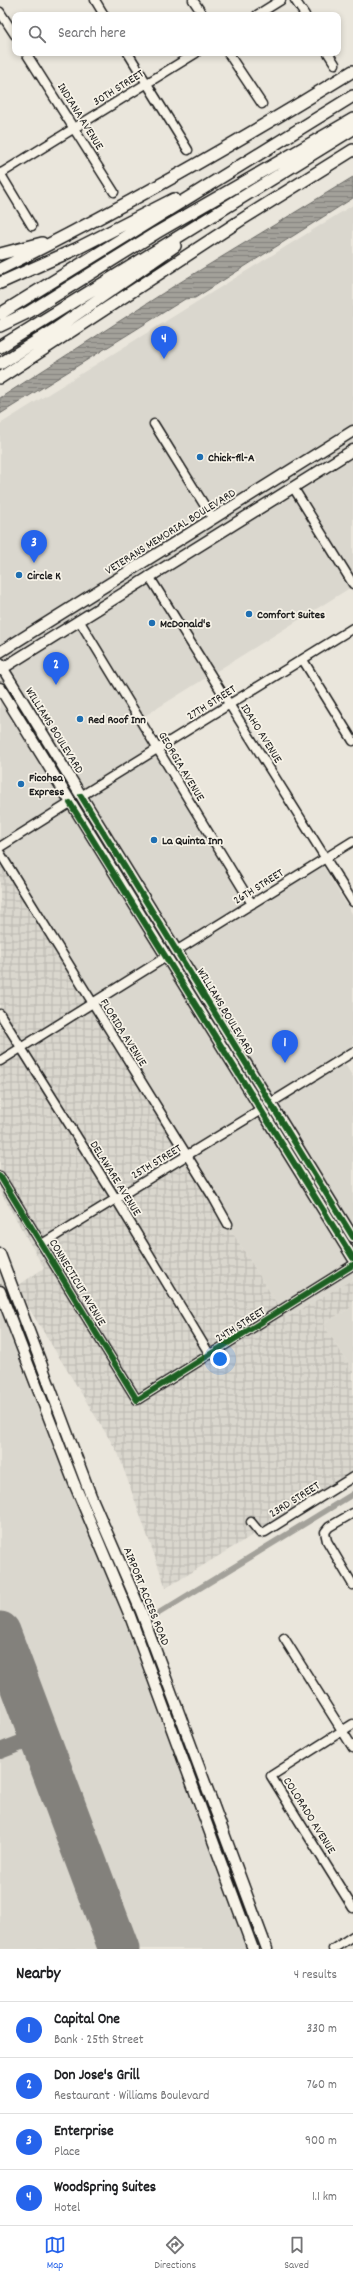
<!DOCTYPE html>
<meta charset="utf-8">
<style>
body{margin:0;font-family:Dekko,sans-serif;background:#f6f6f6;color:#202124}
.you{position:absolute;left:220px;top:1359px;width:14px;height:14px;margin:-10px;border:3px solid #fff;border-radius:50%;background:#1a73e8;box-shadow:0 0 0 6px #1a73e833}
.badge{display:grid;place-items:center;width:26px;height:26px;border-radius:50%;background:#2563eb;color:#fff;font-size:13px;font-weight:700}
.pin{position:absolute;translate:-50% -33px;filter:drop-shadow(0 1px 2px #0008)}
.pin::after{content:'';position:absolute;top:21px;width:14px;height:12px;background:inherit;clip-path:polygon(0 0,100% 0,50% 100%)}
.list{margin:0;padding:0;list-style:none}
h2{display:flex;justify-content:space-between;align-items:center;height:52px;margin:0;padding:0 16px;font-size:17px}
h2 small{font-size:13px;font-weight:400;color:#757577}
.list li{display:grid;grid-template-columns:26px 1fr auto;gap:12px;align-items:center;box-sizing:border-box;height:56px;padding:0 16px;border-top:1px solid #e0e0e0}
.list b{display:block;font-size:15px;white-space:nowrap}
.list p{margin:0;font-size:13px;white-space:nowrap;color:#757577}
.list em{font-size:13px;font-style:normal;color:#757577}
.icon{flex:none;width:22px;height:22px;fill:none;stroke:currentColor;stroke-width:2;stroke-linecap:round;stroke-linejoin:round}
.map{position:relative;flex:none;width:353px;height:1949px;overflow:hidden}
.search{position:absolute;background:#fff;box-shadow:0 2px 6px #0003;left:12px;right:12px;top:12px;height:44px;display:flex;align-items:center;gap:10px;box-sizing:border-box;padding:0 14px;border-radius:8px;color:#757577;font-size:15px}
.sheet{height:276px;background:#fff}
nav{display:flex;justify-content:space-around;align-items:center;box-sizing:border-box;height:56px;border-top:1px solid #e0e0e0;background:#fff;font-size:11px;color:#757577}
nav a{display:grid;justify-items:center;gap:2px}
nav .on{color:#2563eb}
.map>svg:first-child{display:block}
.built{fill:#dad7ce}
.industrial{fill:url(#industrial-grid)}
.water{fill:url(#water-rules);stroke:#6d6c68}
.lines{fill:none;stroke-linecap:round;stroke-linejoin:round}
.canal{stroke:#a3a19a;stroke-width:6}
.taxiway{stroke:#83817c;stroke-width:16}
.runway{stroke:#83817c;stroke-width:41}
.minor-casing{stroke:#1c1c1c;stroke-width:11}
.major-casing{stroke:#1c1c1c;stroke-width:13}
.highway-casing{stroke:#1c1c1c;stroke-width:14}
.minor{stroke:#f7f3e8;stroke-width:8}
.major{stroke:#f7f3e8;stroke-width:10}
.highway{stroke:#f7f3e8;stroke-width:11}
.cycleway-casing{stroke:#f7f3e8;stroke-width:8}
.cycleway{stroke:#1b5e20;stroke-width:6}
.poi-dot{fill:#1f6fb2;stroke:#f7f3e8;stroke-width:1.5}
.labels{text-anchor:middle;stroke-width:3.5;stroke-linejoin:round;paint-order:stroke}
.street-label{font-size:12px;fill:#1c1c1c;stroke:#f7f3e8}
.poi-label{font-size:12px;font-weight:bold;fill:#1c1c1c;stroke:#f7f3e8;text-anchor:start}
</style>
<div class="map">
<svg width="353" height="1949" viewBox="0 0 353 1949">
<defs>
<pattern id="industrial-grid" width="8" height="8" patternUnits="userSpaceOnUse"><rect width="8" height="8" fill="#dad7ce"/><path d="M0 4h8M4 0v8" fill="none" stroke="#bab8b0"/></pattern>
<pattern id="water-rules" width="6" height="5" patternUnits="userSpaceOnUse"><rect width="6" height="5" fill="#a3a19a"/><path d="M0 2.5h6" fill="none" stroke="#84827d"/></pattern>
</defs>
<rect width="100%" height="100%" fill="#eae6dc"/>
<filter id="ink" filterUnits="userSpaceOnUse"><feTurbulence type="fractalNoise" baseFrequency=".025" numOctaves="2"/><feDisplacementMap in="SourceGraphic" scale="8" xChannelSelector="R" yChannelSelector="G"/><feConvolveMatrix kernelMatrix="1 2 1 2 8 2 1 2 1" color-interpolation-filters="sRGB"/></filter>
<g filter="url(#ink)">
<!-- built -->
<path class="built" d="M353,205V586L135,722L247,902L318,858L353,915V1048L340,1056L353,1077V1279L286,1318L0,861V424Z
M0,1245L56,1393L146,1613L270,1949H0Z
M353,1306V1371L323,1324Z"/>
<!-- industrial -->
<path class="industrial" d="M0,861L286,1318L353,1279V1306L323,1324L353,1371V1474L166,1588L118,1453L16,1287L44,1268L0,1191Z"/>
<!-- water -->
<path class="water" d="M353,177V198L195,298L185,299L0,414V398L174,286Z"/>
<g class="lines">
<!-- canal -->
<path class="canal" d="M154,1616L353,1494"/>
<!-- taxiway -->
<path class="taxiway" d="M0,1751L39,1736"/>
<!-- runway -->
<path class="runway" d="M0,1632L119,1949"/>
<defs>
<path id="minor" d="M95,0L104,15
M193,0L203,15
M295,0L305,15
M0,12L15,35
M257,15L281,0
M26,53L114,192
M128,53L188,150
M228,53L262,104
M328,53L335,64
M0,173L32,226
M0,174L196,53
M154,424L213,519
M293,487L353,584
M149,576L353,902
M79,620L252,904
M303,660L353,741
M81,796L353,628
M0,847L70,803
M0,853L214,1199L228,1224
M176,951L353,841
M0,1014L116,1199L210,1355
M0,1061L166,957
M269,1104L353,1052
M0,1176L137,1400L353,1265
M42,1244L261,1110
M353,1513L329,1527L325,1532L327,1541L353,1585
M251,1522L260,1533L265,1532L353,1477
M284,1638L353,1748
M353,1724L271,1776L353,1908
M333,1949L353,1936"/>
<path id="major" d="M0,652L353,431
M0,664L353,1237
M0,670L353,450
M0,688L353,1258
M0,1254L91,1496L141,1611L267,1949
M0,1291L74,1483L130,1616L253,1949"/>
<path id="highway" d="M0,254L42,243
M0,269C121,209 238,142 353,71
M0,283L76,249L174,199
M0,314L353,96
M0,326L29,312L156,233L353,119
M0,347L353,129
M0,364L54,330L175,246
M0,378L241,220L353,150"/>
</defs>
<!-- minor casing -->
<use href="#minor" class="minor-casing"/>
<!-- major casing -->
<use href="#major" class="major-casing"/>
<!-- highway casing -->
<use href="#highway" class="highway-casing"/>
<!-- minor -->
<use href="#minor" class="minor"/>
<!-- major -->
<use href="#major" class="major"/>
<!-- highway -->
<use href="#highway" class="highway"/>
<defs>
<path id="cycleway" d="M81,796L353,1237
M70,803L353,1258
M0,1176L137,1400L353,1265"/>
</defs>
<!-- cycleway casing -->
<use href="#cycleway" class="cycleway-casing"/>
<!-- cycleway -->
<use href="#cycleway" class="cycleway"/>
</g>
</g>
<!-- markers -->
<g class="poi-dot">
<circle cx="200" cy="457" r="4"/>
<circle cx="19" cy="575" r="4"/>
<circle cx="249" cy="614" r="4"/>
<circle cx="152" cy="623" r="4"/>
<circle cx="80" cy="719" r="4"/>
<circle cx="21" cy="784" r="4"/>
<circle cx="154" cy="840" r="4"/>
</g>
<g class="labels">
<!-- street labels -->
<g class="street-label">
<text transform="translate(118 87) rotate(-32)" y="4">30TH STREET</text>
<text transform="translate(81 116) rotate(58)" y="4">INDIANA AVENUE</text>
<text transform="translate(170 531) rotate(-32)" y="4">VETERANS MEMORIAL BOULEVARD</text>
<text transform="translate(211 702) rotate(-32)" y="4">27TH STREET</text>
<text transform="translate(55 730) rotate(58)" y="4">WILLIAMS BOULEVARD</text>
<text transform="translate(262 733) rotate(58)" y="4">IDAHO AVENUE</text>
<text transform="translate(182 766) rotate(59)" y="4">GEORGIA AVENUE</text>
<text transform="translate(258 886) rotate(-32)" y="4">26TH STREET</text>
<text transform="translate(226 1011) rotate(59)" y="4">WILLIAMS BOULEVARD</text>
<text transform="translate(124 1032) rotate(58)" y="4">FLORIDA AVENUE</text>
<text transform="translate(156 1161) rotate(-31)" y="4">25TH STREET</text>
<text transform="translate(116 1178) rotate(58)" y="4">DELAWARE AVENUE</text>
<text transform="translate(78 1282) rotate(59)" y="4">CONNECTICUT AVENUE</text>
<text transform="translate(240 1324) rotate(-32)" y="4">24TH STREET</text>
<text transform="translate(294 1499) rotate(-32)" y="4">23RD STREET</text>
<text transform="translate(147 1596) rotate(68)" y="4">AIRPORT ACCESS ROAD</text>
<text transform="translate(310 1815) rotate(58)" y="4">COLORADO AVENUE</text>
</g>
<!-- poi labels -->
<g class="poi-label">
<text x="208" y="461">Chick-fil-A</text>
<text x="27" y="579">Circle K</text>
<text x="257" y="618">Comfort Suites</text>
<text x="160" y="627">McDonald's</text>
<text x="88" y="723">Red Roof Inn</text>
<text x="29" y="781">Ficohsa<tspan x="29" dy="14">Express</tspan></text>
<text x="162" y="844">La Quinta Inn</text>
</g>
</g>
</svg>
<div class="you"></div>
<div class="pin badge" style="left:285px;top:1063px">1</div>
<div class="pin badge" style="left:56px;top:685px">2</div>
<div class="pin badge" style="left:34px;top:563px">3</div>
<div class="pin badge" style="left:164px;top:359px">4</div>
<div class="search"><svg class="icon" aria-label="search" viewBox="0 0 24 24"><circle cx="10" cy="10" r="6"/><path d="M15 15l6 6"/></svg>Search here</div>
</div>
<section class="sheet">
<h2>Nearby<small>4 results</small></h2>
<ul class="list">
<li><span class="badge">1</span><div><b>Capital One</b><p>Bank · 25th Street</p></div><em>330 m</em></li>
<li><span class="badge">2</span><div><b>Don Jose's Grill</b><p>Restaurant · Williams Boulevard</p></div><em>760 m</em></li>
<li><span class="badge">3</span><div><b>Enterprise</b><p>Place</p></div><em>900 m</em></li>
<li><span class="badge">4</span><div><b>WoodSpring Suites</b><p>Hotel</p></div><em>1.1 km</em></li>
</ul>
</section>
<nav>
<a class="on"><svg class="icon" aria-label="map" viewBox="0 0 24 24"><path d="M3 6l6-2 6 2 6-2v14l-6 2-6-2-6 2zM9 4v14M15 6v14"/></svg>Map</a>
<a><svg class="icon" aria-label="directions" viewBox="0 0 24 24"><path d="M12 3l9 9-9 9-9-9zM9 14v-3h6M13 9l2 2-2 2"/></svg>Directions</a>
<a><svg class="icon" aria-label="saved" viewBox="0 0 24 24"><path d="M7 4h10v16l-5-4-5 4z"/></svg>Saved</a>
</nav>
